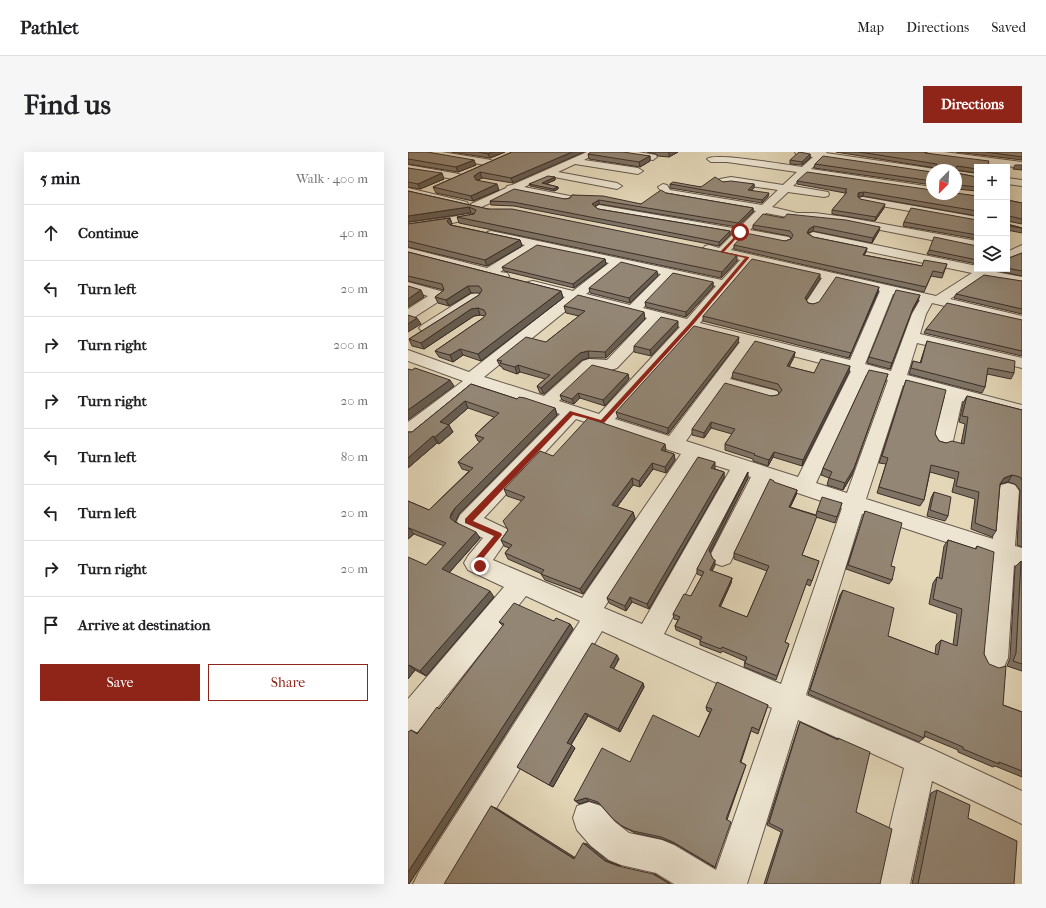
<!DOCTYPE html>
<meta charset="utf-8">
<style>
body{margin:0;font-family:"IM FELL French Canon",serif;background:#f6f6f6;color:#202124}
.controls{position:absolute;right:12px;top:12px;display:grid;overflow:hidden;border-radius:0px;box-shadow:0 4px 16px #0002}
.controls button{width:36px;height:36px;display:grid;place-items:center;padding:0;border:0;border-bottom:1px solid #e0e0e0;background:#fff;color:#202124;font:20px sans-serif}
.compass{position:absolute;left:518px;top:12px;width:36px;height:36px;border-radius:50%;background:#fff;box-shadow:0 4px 16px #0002;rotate:204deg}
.stop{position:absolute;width:12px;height:12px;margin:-9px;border:3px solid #8f2418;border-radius:50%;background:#fff}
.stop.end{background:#8f2418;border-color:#fff;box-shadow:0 1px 4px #0008}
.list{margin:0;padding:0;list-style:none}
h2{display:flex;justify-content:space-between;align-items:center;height:52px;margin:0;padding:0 16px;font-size:17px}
h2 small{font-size:13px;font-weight:400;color:#757577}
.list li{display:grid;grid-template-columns:26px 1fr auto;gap:12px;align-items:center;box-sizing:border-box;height:56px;padding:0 16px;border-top:1px solid #e0e0e0}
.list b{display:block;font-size:15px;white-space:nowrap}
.list em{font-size:13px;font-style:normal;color:#757577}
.actions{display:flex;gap:8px;padding:12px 16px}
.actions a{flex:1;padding:9px 0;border:1px solid #8f2418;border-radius:0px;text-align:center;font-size:14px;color:#8f2418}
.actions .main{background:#8f2418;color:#fff}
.icon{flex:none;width:22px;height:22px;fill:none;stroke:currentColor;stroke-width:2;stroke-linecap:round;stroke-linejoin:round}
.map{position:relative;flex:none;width:614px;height:732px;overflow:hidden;border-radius:0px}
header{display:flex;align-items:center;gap:24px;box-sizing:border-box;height:56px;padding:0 20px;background:#fff;border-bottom:1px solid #e0e0e0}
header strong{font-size:19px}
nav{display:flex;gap:22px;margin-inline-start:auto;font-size:14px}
.intro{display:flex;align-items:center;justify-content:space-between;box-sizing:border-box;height:96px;padding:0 24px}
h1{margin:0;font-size:28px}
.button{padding:10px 18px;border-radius:0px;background:#8f2418;color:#fff;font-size:14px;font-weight:700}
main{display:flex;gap:24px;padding:0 24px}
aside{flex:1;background:#fff;border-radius:0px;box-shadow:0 4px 16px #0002}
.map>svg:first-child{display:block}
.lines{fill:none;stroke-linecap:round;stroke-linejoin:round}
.minor-casing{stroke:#66594e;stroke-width:2}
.minor{fill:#ede5d1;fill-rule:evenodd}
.wall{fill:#7e7364;stroke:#3d2f2a}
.shaded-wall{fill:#675e51;stroke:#3d2f2a}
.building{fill:#938674;stroke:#3d2f2a}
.route{fill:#8f2418}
</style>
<header>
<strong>Pathlet</strong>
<nav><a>Map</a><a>Directions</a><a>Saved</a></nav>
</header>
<div class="intro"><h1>Find us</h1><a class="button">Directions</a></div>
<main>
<aside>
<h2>5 min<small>Walk · 400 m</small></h2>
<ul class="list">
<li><svg class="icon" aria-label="ahead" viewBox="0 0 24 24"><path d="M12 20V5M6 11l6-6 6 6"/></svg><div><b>Continue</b></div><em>40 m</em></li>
<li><svg class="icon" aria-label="left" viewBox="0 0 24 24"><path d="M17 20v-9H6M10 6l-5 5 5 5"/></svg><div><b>Turn left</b></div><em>20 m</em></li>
<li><svg class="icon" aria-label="right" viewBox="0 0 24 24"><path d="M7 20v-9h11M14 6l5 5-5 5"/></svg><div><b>Turn right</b></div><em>200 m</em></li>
<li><svg class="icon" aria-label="right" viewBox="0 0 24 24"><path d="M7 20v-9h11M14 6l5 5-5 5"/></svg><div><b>Turn right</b></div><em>20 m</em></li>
<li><svg class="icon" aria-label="left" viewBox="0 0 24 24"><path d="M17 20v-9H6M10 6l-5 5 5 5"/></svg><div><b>Turn left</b></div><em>80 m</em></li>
<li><svg class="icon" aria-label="left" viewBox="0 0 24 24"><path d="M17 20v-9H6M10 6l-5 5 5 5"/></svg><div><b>Turn left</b></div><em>20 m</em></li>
<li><svg class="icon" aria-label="right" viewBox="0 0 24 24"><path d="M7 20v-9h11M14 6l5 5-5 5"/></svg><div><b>Turn right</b></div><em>20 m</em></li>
<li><svg class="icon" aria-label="arrive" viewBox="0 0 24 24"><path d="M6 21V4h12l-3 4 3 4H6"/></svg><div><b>Arrive at destination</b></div></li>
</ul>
<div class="actions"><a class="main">Save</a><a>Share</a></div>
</aside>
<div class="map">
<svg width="614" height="732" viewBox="0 0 614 732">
<rect width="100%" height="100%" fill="#e3d7b8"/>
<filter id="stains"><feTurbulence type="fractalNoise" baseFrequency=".005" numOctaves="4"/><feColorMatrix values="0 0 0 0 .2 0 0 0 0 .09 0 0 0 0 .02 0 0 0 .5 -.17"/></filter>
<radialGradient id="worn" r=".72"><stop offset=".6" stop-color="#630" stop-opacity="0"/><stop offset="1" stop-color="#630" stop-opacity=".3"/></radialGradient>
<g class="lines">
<defs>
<path id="minor" d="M15,0H34L83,8L88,11L83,14L19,3Z
M179,0H190L176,8L230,16L235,19L230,22L167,12L150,20L209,31L214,34L209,37L141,24L116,35L162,44L163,46L162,48L158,49L107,40L71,56H63L62,54L63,52L98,36L99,34L104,33Z
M209,0H230L248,3L249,5L245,8L213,3Z
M387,0H419L418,1L527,17L524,18V22L414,6L403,17L524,35V41L398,22L385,34L420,40L421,42L420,44L416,45L380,40L364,55L389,61H407L437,65L569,89V97L437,71L407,67H389L358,61L342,78L381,85L383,88L381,91L377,92L336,84L323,98L528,144L564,121L405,88L401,86L399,84L401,82L405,80L569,114V117H584L583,119L614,125V133L574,126L542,147L614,164V172L524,151L518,162L512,182L614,206V216L509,191L499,223L614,253V265L554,249L545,289L542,294L535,296L528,294L525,289L537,244L495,233L458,347L585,387L589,339L593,333L600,331L607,333L611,339L607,394L614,396V416L606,413L600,506L596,515L586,519L576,515L572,506L583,405L454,362L398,543L524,597L614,639V672L524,629L502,732H468L496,616L390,568L339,732H266L248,721L213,713L201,708L183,694L169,678L165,666L169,654L181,650L193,654L207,670L221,681L254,688L266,693L308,718L364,556L194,479L43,732H5L11,720L172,469L118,444L10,580L0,585V547L96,435L60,418L56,411L60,404L75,386L52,375L49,369L52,363L152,262L69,234L7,285L0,286V270L55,229L0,209V198L61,220L157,145L120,136L118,133L120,130L125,129L165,139L201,111L130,96L92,120L99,121L101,124L99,127L94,128L0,104V96L79,116L117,93L79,84L77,82L79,80L83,79L314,128L332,108L297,100L295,97L297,94L301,93L311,96L325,82L191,59L186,56L191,53L330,77L348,59L259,43L255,42L250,35L255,32L259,33L262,38L354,53L370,38L323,31L315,32L310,29L312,27L323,25L375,33L389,20L319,10H303L299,7C306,0 379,13 394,15L405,5L388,2ZM343,110L414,126L397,152L399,155L404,156L409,155L426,129L472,139L442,208L292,171ZM213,114L253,122L222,153L178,142ZM265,125L308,134L279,167L235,156ZM485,142L512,148L504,162L483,219L457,212ZM170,149L239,166L199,208L181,207L175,209L136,244L76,225ZM253,170L272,175L191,262L151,249L185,217L203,218L209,216ZM286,178L332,190L261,284L207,267ZM346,194L443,219L390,325L278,289L316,235L363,248L369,247L372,243L369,239L322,227ZM458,223L480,228L439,341L408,331ZM168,267L273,302L174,446L85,408L102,383L99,377L76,366ZM290,308L322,318L234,472L196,456ZM339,324L343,325L302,404L306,411L314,414L322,411L360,331L434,356L373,532L256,482Z
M512,0H536L614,10V16L516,3Z
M0,13L51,22L56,25L51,28L0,19Z
M548,19L569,22V28L548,25Z
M599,26L614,28V34L599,32Z
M0,36L59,50L60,52L55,55L0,42Z
M455,45L569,65V71L451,50L450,48L451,46Z
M79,58L83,59L84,61L83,63L44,71L0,77V71L44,65Z
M614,93V102L599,109V100Z
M0,130L36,140L38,143L36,146L5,166L0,167V157L20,144L0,138Z
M68,141L73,142L75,145L73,148L24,179L19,181L14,179L11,176L14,173L63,142Z"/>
</defs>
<!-- minor casing -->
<use href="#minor" class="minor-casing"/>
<!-- minor -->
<use href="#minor" class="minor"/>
</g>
<!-- wall -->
<path class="wall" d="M0,0L68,13L50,20L0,12Z
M43,0H97L82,6Z
M104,0L105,31L74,26L69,28L91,38L65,49L28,41L25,35Z
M239,0H270L261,5L250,4L248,2Z
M428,0H516L569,15V21L548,18L527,16Z
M548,0H614V8Z
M180,2L242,4V9L232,15L181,7Z
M402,2V6L394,13L382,12V8Z
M407,12L524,20V33L406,16Z
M607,13H614V18L605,17Z
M0,16L36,27L12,37L0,35Z
M548,21L569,25V39L548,37Z
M147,25V28L138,32L150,35V37L146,39L122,34L121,32Z
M389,29L569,44V64L455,44L450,45L452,47L476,56L467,69L424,62V58L437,43V41L389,32Z
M315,30L346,32V36L343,38L360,45L354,51L262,36V32L293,35Z
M0,39L80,57L329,109L313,126L51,71L49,65L66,62Z
M258,41L345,56V60L329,75L191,52L187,54L190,57L322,79V83L311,94L106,54L83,53L82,49L157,47L162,46L164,43L233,52Z
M599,48L614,51V72L599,69V72L614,76V81L599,78Z
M42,66L44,72L43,73L112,88L114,94L79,114L0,95V72Z
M376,66L471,79L464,91L405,79L400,81L405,85L459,96L458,100L456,103L514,114L539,112L534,126L523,124L516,140L326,97V93L377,89L383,87V86L381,84L345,77V73Z
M569,68V87L495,74L496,70Z
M569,94V112L519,102L521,98Z
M599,97L601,106L614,101V124L585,118V117H599Z
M0,100L153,139L155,146L73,209L55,203L45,210L31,205L27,199L75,166L77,164L72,163L66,164L16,197L4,194L1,187L71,143L73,141H63L41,154L30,151L27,145L36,138L0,129Z
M197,107L198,112L166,136L96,119L94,115Z
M250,124L222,151L182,141L181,136Z
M412,127L398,148L400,151L405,152L470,140L441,206L295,169V164Z
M614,129V162L546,146L548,142Z
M305,130V135L278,165L238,155L237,150Z
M510,149L503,161L482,217L459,211L461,205Z
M156,154L237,167L198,206H181L174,208L136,242L132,241L129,234L137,227L112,220L109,222L95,217L94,215L92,214L89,208L138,190L171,164L158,161Z
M614,168V204L516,181L518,177Z
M270,175L243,204L226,200V194Z
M519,189L606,221L603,227L579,222L577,235L574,241L501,222L505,209L512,211Z
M330,191L260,282L210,266L208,260Z
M387,200L386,205L381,215L406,221L441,220L394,314L365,305L360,314L345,309V307L317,298V292L324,282L303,276L296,286L284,283V277L363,244L370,243L371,241L369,238L324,226L325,220Z
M220,222L221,227L197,254L172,246L166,252L154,248L152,243Z
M498,228L531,289L538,291L553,292L557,272L551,270L555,251L559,244L614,258V395L609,393L612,338L607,332L600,330L592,332L588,379L584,385L563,377L567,347L544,340L547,327L522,320L516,348L512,354L469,341L478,312L471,311Z
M63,232L109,247L147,256L149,263L51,362L47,370L72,386L41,421L86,445L18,524L7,518L0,527L18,413L36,394L6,382L0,387V349L21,358L61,319L54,317L50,310L72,290L70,289L67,283L86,265L60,256L40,273L45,280L31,292L29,291L0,316V280H4Z
M258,298L257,299L266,302L267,308L258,321L245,317L232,335L225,333L209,355L225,360L227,367L175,442L137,428L133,422H134L100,407L97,401L101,396L96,394L93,388L100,378L114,349L99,344L96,337L145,304Z
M415,316L444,323L435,338L419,333L421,326L413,323Z
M307,317L316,320V326L241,457L224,450L218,459L201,451L199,446Z
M340,326L302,401L307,413L304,419L324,426L323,431L312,455L339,465L359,419L326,407V401L366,331L389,338L388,343L382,355L408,363L409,359L434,351L427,371L408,365L394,403L411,409L402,434L398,432L385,467L377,490L381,492L368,528L336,515L337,509L314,499L313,501L292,493V488L268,478L267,474L270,468L266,467L265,462L283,444L294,424L289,422V417Z
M526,340L540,364L537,369L519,364L523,346Z
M457,359L483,414L484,428L481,432L438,417Z
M540,388L567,397L569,394L576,502L595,553L614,560V625L587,614L585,615L550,600V598L516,584V586L511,590L400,542L432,443L435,438L480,484L527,502L528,493L533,488L545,493L549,462L521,452L525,431L529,425L531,426L536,394Z
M613,409L614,410V519L599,514L602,506L607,415Z
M146,469L162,472L165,477L1,732H0L3,578L9,581L31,557L95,474L91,470Z
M211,507L205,517L235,531L236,535L212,580L180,564L163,593L167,596L145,635L109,615Z
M360,553L350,582L343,579L333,610L338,613L319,668L307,716L267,692L254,687L227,681L217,676L214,674L192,652L181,649L171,652L166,648L222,610L291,585L302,560L299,559L298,555Z
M392,570L429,587L430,586L448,660L472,732H356L373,680L359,673L390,575Z
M529,638L560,666L606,732H504L523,641Z"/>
<!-- shaded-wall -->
<path class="shaded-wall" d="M84,0H97L82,6L80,2Z
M164,0H176L105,31L103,26Z
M261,0H270L261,5Z
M402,2V6L394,13V10Z
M242,4V9L232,15L231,10Z
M66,8L68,13L50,20L48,15Z
M72,20L74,26L68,29L66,24Z
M34,21L36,27L12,37L10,32Z
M147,25V28L135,33L134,31Z
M89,32L91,38L65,49L63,44Z
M346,32V36L340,41V38Z
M150,35V37L146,39L145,37Z
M456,40L455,44L450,45V41Z
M361,41L360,45L354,51V48Z
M191,48V52L185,55L184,52Z
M477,52L476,56L467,69L468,65Z
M61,55L63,61L0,70V64Z
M345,56V60L329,75L330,71Z
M42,66L44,72L42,75L39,69Z
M406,74L405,79L400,81L398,85L399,81L401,77Z
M472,75L471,79L464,91L465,86Z
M322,79V83L311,94V90Z
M112,88L114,94L79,114L77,108Z
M459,96L458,100L454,107L455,103Z
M329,103V109L313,126L314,120Z
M197,107L198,112L166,136L165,132Z
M249,119L250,124L222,151L221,146Z
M412,122V127L396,151L397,146Z
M305,130V135L278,165V160Z
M60,134L63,141L41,154L38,148Z
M471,135L470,140L441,206L443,201Z
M13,138L16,145L0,155V147Z
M153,139L155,146L73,209L70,202Z
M512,143L510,149L503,161L482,217L505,156Z
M70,156L72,163L66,164L16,197L13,191L63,157Z
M236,160L237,167L198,206L197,200Z
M9,166L13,172L0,180V172Z
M270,169V175L243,204L242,198Z
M331,185L330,191L260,282V276Z
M52,197L55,203L45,210L42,203Z
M180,199L181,206L174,208L136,242L133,236L172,201Z
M387,200L386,205L378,220L379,214Z
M110,213L112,220L109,222L107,215Z
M442,214L441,220L394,314L395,308Z
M220,222L221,227L197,254L195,248Z
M480,222L444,323L435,338L437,331Z
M42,228L46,234L0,268V258Z
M170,241L172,246L166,252L164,247Z
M57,249L60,256L36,277L32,270Z
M147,256L149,263L51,362L46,373L42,366L47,356Z
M303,270V276L296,286V281Z
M41,273L45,280L31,292L27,285Z
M25,284L29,291L0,316V306Z
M257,292L258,298L253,304V298Z
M366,300L365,305L360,314L361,308Z
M266,302L267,308L258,321L257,315Z
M307,310V317L303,322V316Z
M244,311L245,317L232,335L231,329Z
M316,320V326L241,457L239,452Z
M340,320V326L301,403V398Z
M604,323L600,330L592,332L596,326Z
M224,326L225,333L206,359L204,353Z
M389,338L388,343L380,360L381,355Z
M225,360L227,367L175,442L172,437Z
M0,376H1L6,382L0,387Z
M68,380L72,386L39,423L34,417Z
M307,408V413L302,423V418Z
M324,426L323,431L311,458V454Z
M82,439L86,445L18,524L12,519Z
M222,445L224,450L218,459L217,454Z
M162,472L165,477L1,732H0V720Z
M209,503L211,507L204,520L202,515Z
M1,513L7,518L0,527V514Z
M235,531L236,535L212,580L210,577Z
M177,561L180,564L162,594L159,591Z
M164,593L167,596L145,635L141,633Z
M178,646L181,649L171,652L168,649Z
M83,654L90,657L171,708L166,707Z
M175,691L179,692L200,709L213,714L197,709Z
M245,722H247L263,732H262Z"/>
<!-- building -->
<path class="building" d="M0,0H19L66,8L48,15L0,7Z
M71,0H84L80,2Z
M104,0H164L103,26L72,20L66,24L68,28L89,32L63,44L25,35Z
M183,0H215L242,4L231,10L180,2Z
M391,0L402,2L394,10L382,8Z
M451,0H516L517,1L581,9L579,15H569V17L549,14L548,15V18H526L529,12Z
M578,0H614V5Z
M415,4L524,20V29L407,12Z
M0,16L34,21L10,32L0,30Z
M399,20L524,38V42H548V41L569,44V59L456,40L450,41V45L452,47L477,52L468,65L424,58L439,40H437L439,37L389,29Z
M548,21L569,25V35L550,33L548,36Z
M140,24L147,25L134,31L150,35L145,37L121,32Z
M307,25L315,30L323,29L346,32L340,38L361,41L354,48L262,32L265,30L293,35Z
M106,37L157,47L162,46L164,43L195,44L233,52L253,38L258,41L345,56L330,71L191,48L184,52L190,57L322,79L311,90L105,50L82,49Z
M0,39L80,57H104L329,103L314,120L49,65L66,62L68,58L61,55L0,64Z
M599,48L614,51V67L601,64L599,66V72L614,76L600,74L599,78Z
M503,56L569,68V83L496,70Z
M355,62L376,66L379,62L438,68L472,75L465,86L406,74L401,77L399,81L405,85L459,96L455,103L514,114L516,108L539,112L535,121L525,119L518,135L326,93L337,81L377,89L383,87L385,83L382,79L345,73Z
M42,66L39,69L42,73L112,88L77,108L0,89V72Z
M526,85L569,94V108L521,98Z
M129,93L197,107L165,132L94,115Z
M599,97H600L601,106L614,101V119L599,116Z
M0,100L153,139L70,202L52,197L42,203L27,199L75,166L78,162L76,158L70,156L63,157L13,191L1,187L71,143L74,138L71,134H60L38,148L27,145L36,138L34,132L0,124Z
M344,107L412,122L397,146L400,151L405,152L411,150L428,125L471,135L443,201L295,164Z
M213,110L249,119L221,146L181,136Z
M265,121L305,130L278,160L237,150Z
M576,123L614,129V157L548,142Z
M0,134L13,138L0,147Z
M488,138L512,143L505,156L484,211L461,205Z
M170,143L236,160L197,200L180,199L172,201L133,236L129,234L142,223L110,213L107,215L92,211L94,209L89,208L118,185L138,190L177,159L156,154Z
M539,151L614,168V199L518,177Z
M0,163L9,166L0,172Z
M253,165L270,169L242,198L226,194Z
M286,174L331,185L260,276L208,260Z
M347,189L387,200L379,214L406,221L413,207L442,214L395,308L366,300L361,308L346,303L347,302L317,292L327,277L303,270L296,281L284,277L317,231L363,244L370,243L374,238L370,232L325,220Z
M519,189L607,209L606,221L580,216L577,235L503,216L505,209L513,211Z
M184,213L220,222L195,248L170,241L164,247L152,243Z
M7,216L42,228L0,258V217L4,218Z
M461,218L480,222L446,316L437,331L421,326L424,320L415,316Z
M498,228L538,238L527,282L531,289L538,291L544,289L556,292L560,265L554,264L559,244L614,258V328L612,325L604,323L596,326L592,332L588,379L567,371L571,340L548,334L551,320L523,313L516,348L471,335L480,306L474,304Z
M63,232L109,247L111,245L117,246L147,256L47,356L43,362L42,366L47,370L68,380L34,417L82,439L12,519L1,513L0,514V405L18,413L38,391L1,376H0V349L21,358L65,316L50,310L76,286L67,283L91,261L57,249L32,270L41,273L27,285L25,284L0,306V280H4Z
M180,266L257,292L253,298L266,302L257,315L244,311L231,329L224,326L204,353L225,360L172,437L133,422L136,418L97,401L104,393L93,388L100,378L95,369L117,345L96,337L132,299L145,304Z
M290,305L307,310L303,316L316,320L239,452L222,445L217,454L199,446Z
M340,320L301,398L305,407L307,408L302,418L324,426L311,454L339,465L361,414L326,401L362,327L366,329V330L389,338L381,355L409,364L394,403L411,409L404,429L400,427L387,463L377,490L381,492L369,524L337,511L339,505L314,495L313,497L292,489L294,485L267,474L272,465L265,462L276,442L283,444L296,420L289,417Z
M526,340L543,345L540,364L522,358Z
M414,345L434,351L429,365L409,359Z
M457,359L494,371L483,414L487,415L484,428L440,413Z
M540,388L568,397L569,394L586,400L576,502L581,512L591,516L598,514L595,553L614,560V619L591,610V612L555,597V595L517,579L516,586L402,538L435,438L486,456L480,484L530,503L533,488L549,494L554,457L525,447L529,425L534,427Z
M613,409L614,410V512L605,509L608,501Z
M106,451L146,469L148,466L162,472L0,720V580L3,578L9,582L29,555L31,557L96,472L91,470Z
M184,491L209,503L202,515L235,531L210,577L177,561L159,591L164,593L141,633L109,615Z
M309,530L360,553L351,578L344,575L332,610L338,613L318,667L323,670L307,715L265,690L253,685L225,679L214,674L205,667L190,650L178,646L168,649L166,648L194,596L222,610L245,563L291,585L304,557L298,555Z
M392,570L430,588V586L462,600L448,660L484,677L472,732H358L375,678L361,671Z
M529,638L562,653L560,666L609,689L606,732H510Z
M83,654L166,707L175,691L197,709L210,714L245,722L262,732H36Z"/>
<!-- route -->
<path class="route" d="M332,79L333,81L316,100L341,105V106L284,174L196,271L165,263L65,369L93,381L94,383L72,410L75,414L74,416L72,417L65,413V409L86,384L57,371V367L162,259L193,268L281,172L337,106L312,100Z"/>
<rect width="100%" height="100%" filter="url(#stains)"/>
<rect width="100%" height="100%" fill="url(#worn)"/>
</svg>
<div class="controls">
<button>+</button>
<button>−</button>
<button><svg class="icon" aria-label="layers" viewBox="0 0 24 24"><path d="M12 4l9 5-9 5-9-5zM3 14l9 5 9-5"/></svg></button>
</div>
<svg class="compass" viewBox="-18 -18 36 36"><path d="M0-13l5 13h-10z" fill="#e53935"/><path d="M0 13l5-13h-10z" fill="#757577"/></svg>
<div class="stop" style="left:332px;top:80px"></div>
<div class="stop end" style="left:72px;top:414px"></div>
</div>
</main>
